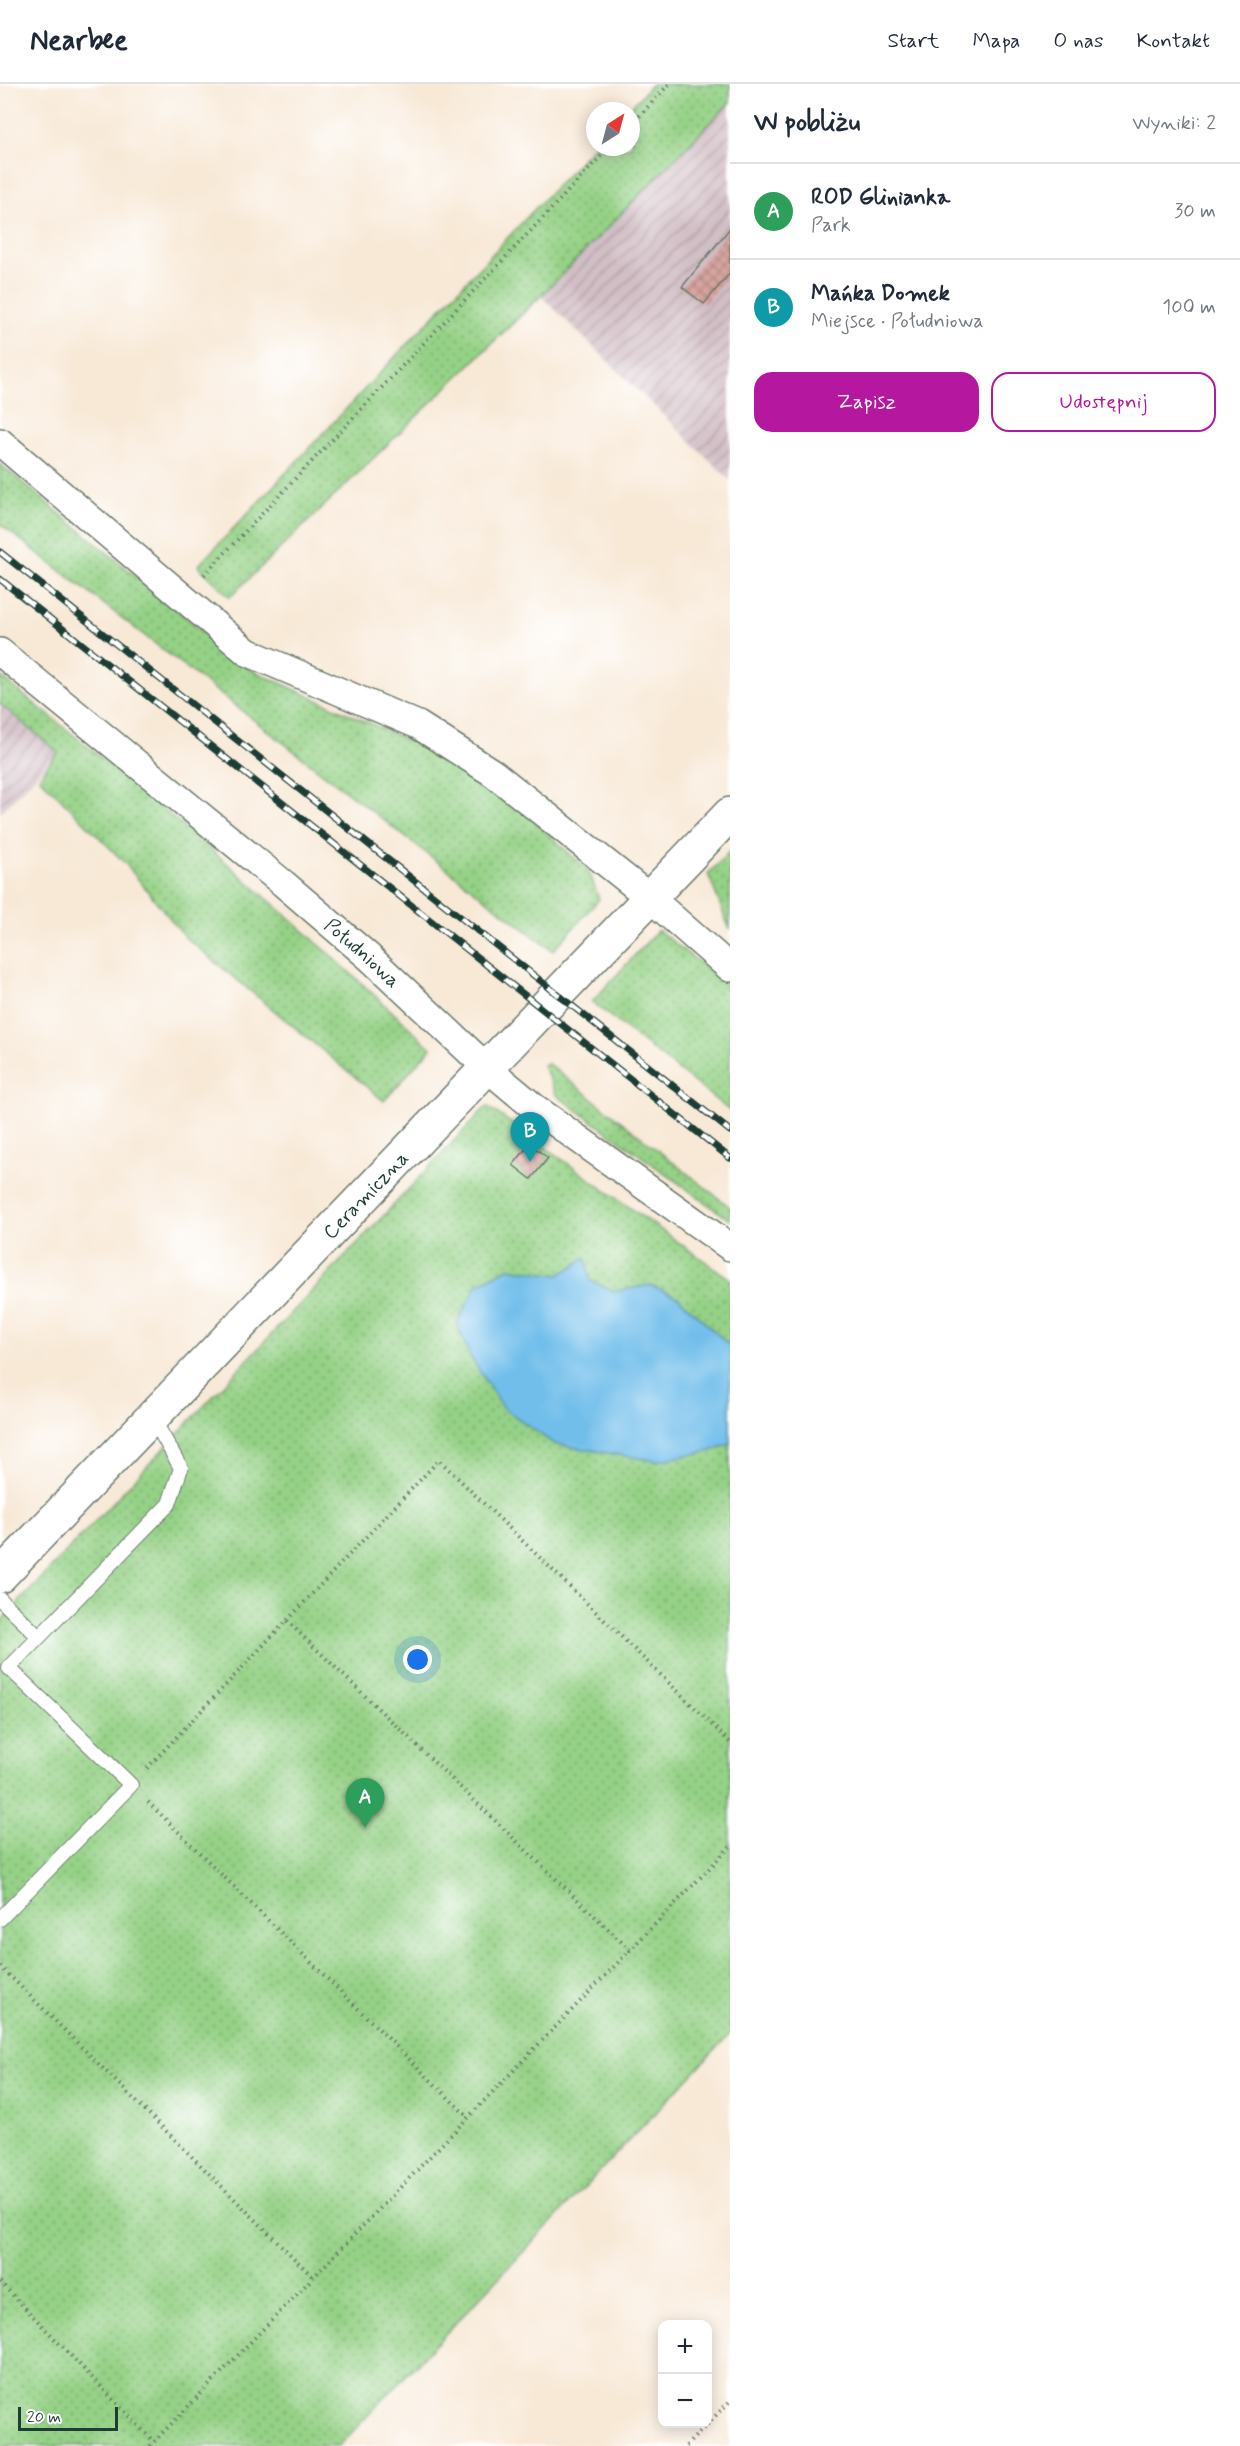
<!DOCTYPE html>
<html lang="pl">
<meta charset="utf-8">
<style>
body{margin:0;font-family:Mynerve,sans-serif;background:#f2f2f3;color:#1f2937}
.controls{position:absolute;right:18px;bottom:18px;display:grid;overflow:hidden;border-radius:12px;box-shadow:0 3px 15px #0003}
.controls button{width:54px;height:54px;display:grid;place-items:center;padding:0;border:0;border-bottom:2px solid #e0e1e3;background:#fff;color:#1f2937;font:30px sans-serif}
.compass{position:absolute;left:586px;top:18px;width:54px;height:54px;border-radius:50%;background:#fff;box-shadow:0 3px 15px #0003;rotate:36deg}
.scale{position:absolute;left:18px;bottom:15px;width:100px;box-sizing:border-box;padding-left:6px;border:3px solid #1f3d34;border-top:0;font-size:16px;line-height:21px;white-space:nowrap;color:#1f3d34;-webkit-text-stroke:4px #fff;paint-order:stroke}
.you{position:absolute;left:418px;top:1576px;width:21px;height:21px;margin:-15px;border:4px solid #fff;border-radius:50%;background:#1a73e8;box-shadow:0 0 0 9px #1a73e833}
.badge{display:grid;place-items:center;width:39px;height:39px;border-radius:50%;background:#b5179e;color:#fff;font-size:20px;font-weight:700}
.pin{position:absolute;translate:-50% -50px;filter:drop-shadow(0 2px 3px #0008)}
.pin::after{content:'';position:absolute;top:32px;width:21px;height:18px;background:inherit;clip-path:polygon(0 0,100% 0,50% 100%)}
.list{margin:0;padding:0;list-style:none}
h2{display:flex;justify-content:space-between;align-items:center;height:78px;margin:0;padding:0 24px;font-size:26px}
h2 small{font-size:20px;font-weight:400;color:#747a83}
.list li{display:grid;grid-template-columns:39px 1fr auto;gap:18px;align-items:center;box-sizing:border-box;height:96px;padding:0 24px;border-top:2px solid #e0e1e3}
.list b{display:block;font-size:22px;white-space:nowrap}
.list p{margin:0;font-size:20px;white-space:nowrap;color:#747a83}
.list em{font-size:20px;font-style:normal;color:#747a83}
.actions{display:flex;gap:12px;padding:18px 24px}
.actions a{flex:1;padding:14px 0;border:2px solid #b5179e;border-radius:18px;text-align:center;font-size:21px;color:#b5179e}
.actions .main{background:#b5179e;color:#fff}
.map{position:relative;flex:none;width:730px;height:2362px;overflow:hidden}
header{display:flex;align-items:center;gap:36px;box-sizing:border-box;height:84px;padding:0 30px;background:#fff;border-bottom:2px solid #e0e1e3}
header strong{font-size:28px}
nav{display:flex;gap:33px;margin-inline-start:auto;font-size:21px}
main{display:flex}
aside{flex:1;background:#fff}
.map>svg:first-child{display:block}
.industrial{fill:url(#industrial-furrows)}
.green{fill:url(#green-dots);stroke:#5a875d;stroke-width:1.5}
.water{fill:#71beeb;stroke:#487e90;stroke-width:1.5}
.building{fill:url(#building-cross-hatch)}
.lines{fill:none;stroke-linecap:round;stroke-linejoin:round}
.service-casing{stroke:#6b796d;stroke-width:16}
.minor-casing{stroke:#6b796d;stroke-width:30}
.secondary-casing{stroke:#6b796d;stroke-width:36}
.path{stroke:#6b796d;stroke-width:4;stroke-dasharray:1.5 4.5;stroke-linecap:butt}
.service{stroke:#fff;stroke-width:14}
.minor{stroke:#fff;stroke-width:27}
.secondary{stroke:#fff;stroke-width:33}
.rail-casing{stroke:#1f3d34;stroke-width:7}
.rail{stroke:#fff;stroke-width:4.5;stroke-dasharray:14;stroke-linecap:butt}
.labels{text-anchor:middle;stroke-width:6;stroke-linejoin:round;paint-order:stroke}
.street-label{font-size:20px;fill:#1f3d34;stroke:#fff}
</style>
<header>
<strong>Nearbee</strong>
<nav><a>Start</a><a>Mapa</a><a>O nas</a><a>Kontakt</a></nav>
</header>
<main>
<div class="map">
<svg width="730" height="2362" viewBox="0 0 730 2362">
<defs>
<pattern id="industrial-furrows" width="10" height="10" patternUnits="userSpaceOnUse" patternTransform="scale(1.5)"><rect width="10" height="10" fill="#d2bec5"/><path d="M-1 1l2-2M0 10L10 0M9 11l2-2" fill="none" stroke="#aa9ca1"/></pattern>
<pattern id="green-dots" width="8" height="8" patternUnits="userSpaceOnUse" patternTransform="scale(1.5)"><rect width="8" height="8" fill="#95d186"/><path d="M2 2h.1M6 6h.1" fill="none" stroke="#79ab6e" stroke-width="1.8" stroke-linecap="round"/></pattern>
<pattern id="building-cross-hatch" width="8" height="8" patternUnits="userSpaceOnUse" patternTransform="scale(1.5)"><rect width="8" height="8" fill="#d9a49f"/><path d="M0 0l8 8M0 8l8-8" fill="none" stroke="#af8782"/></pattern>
</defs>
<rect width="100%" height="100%" fill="#fff"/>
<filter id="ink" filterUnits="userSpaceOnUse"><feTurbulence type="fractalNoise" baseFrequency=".0167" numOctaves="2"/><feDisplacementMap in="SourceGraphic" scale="12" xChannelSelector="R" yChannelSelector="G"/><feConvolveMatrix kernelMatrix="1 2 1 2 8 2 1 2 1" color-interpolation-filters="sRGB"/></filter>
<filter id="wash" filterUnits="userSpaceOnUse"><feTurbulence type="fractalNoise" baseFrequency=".008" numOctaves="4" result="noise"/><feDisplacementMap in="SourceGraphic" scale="24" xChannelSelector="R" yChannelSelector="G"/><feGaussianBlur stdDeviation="1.35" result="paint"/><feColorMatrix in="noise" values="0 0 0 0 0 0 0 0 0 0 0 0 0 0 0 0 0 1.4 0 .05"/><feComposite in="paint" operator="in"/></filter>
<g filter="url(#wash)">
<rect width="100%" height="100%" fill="#f8e9d7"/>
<!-- industrial -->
<path class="industrial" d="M730,18V396L541,212Z
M0,620L58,668L0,729Z"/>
<!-- green -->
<path class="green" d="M652,0H730V18L541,212L230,513L198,482L595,61V63H631V27H627Z
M0,380L247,584L456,678L512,717L589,787L599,815L553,867L0,440Z
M0,592C149,710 293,833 431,964L384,1017L185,853L125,779L39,693L58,668L0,620Z
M730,767V846L708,790Z
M658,846L730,903V1027L592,918Z
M547,979L730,1123V1136L556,1011L543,981Z
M487,1022L730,1195V1950L339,2362H0V1538Z"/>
<!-- water -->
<path class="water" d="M586,1174L590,1197L615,1207L651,1201L678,1213L730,1262V1360L711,1367L656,1377L554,1360L502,1323L470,1272L457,1240L477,1201L508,1184L559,1191Z"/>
<g id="blocks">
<!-- building -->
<path class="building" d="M730,144V189L704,220L682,203Z
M530,1060L548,1074L531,1095L513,1081Z"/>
</g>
</g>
<g filter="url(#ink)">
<use href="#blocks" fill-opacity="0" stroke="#6b796d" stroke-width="1.5"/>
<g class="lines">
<defs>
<path id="service" d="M0,1515L39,1553
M0,1835L131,1701L9,1584L169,1420L181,1384L152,1333"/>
<g id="minor">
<path d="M0,358L247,568L418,641L493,689L649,813L730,884"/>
<path id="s1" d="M0,568L284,800L369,873L486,983L535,1024L730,1163"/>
</g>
<g id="secondary">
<path id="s2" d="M0,1492L730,730"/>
</g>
</defs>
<!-- service casing -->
<use href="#service" class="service-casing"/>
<!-- minor casing -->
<use href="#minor" class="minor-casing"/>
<!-- secondary casing -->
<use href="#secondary" class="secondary-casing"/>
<!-- path -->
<path class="path" d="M631,41L669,0
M204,491L610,63
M287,1537L630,1866L730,1763
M147,1684L439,1376L730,1658
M148,1718L467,2032
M0,1882L313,2193
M0,2198L154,2358
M150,2362L630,1866
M686,2362L730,2317"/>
<!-- service -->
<use href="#service" class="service"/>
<!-- minor -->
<use href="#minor" class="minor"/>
<!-- secondary -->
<use href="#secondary" class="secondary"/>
<defs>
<path id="rail" d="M0,468L730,1047
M0,495L730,1074"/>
</defs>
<!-- rail casing -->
<use href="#rail" class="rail-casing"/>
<!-- rail -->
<use href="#rail" class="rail"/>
</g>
</g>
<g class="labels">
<!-- street labels -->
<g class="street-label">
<text dy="7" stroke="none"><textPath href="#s1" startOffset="471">Południowa</textPath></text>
<text dy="7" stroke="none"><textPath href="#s2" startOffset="528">Ceramiczna</textPath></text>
</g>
</g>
</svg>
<div class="controls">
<button>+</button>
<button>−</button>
</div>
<svg class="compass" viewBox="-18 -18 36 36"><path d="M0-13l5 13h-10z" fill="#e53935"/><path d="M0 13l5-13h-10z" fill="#747a83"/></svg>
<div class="scale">20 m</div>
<div class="you"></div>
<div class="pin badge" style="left:365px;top:1744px;background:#2e9e5b">A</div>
<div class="pin badge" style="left:530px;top:1078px;background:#0f9aa8">B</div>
</div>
<aside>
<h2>W pobliżu<small>Wyniki: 2</small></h2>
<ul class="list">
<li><span class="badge" style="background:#2e9e5b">A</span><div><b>ROD Glinianka</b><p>Park</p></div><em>30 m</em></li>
<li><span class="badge" style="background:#0f9aa8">B</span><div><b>Mańka Domek</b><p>Miejsce · Południowa</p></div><em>100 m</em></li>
</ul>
<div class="actions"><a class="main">Zapisz</a><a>Udostępnij</a></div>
</aside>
</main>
